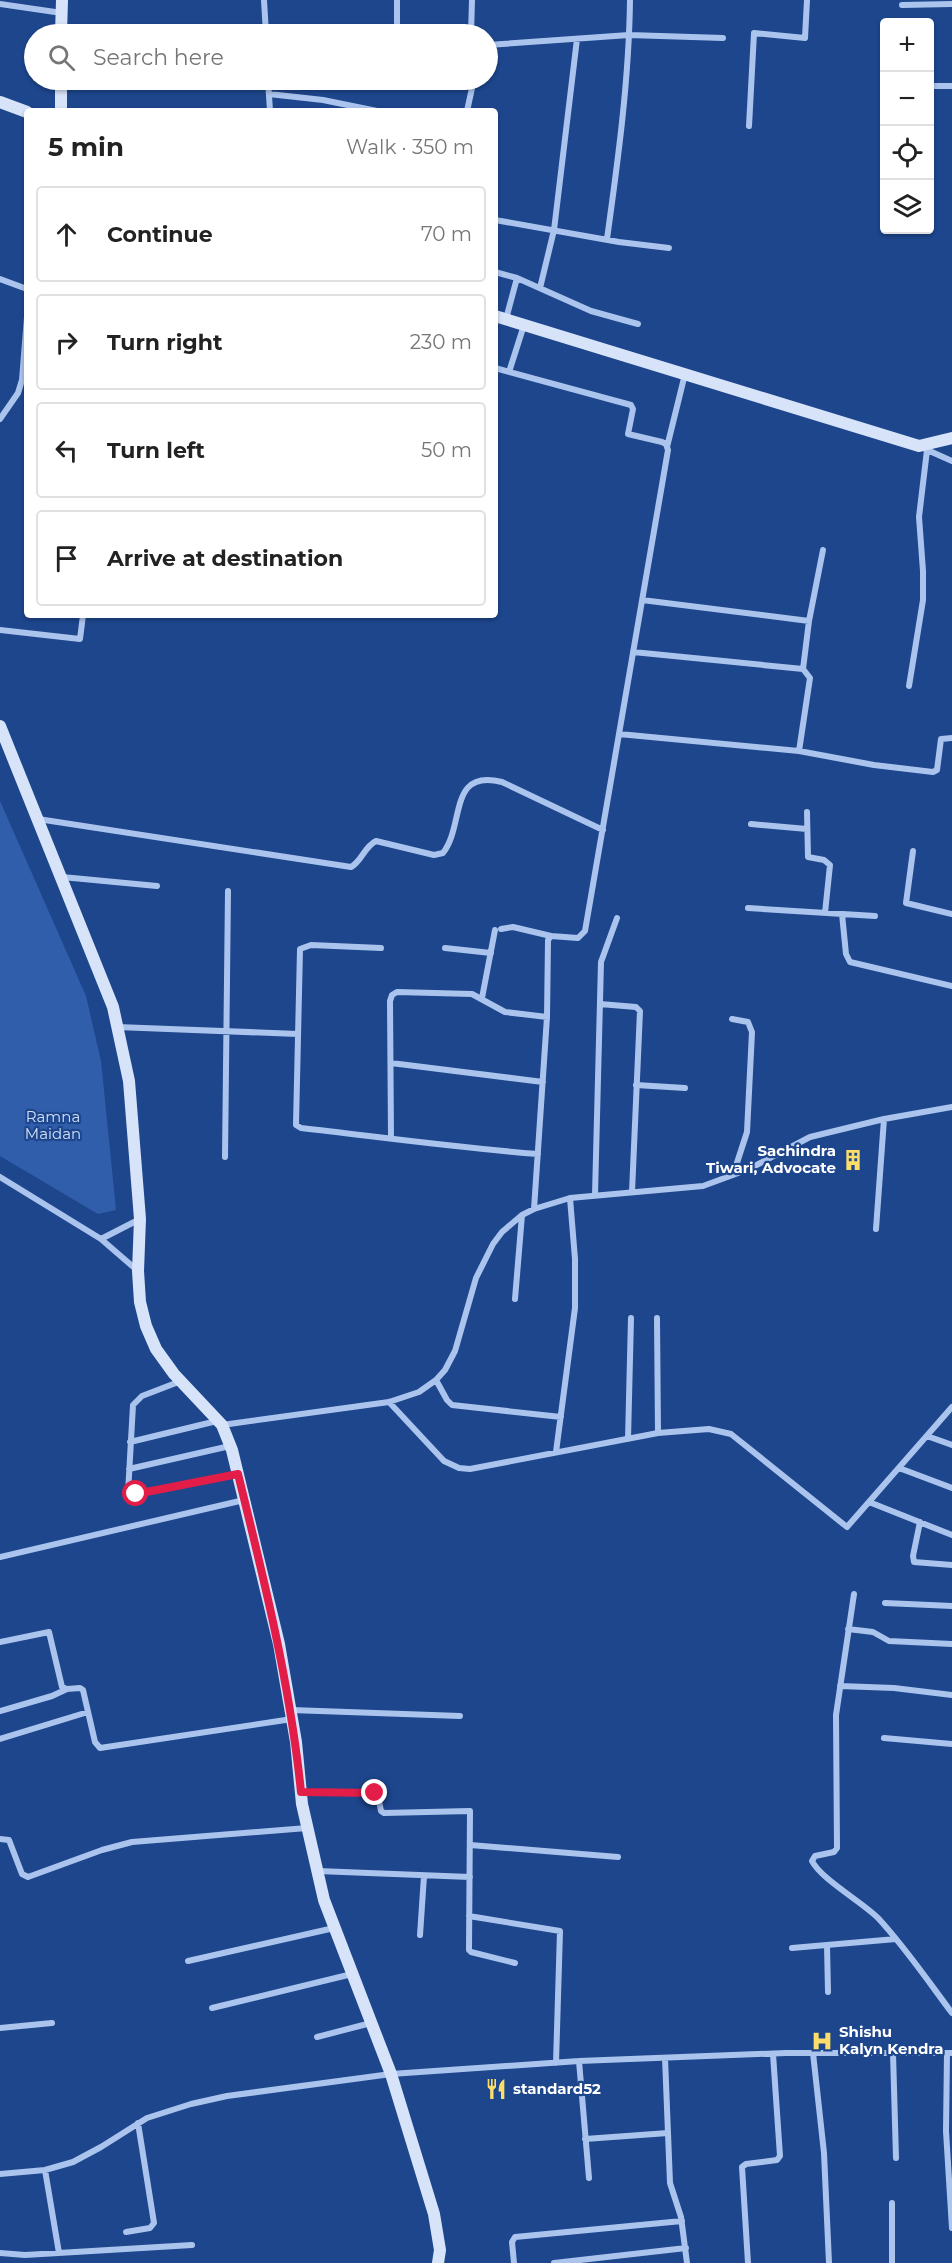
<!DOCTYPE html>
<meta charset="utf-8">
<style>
body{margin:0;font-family:Montserrat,sans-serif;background:#f2f2f2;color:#222}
.controls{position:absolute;right:18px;top:18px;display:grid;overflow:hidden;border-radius:6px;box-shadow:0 2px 4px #0004}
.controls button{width:54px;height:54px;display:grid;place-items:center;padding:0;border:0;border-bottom:2px solid #e0e0e0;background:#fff;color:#222;font:30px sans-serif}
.stop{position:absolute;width:18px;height:18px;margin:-14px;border:4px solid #e11d48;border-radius:50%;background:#fff}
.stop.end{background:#e11d48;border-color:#fff;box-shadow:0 2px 6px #0008}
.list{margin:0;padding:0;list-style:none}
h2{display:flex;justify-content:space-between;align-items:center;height:78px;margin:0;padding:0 24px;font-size:26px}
h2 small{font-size:20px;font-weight:400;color:#767676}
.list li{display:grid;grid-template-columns:39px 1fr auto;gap:18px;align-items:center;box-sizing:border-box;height:96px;margin:0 12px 12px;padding:0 12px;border:2px solid #e0e0e0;border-radius:6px}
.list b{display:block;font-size:22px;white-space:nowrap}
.list em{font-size:20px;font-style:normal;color:#767676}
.icon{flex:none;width:33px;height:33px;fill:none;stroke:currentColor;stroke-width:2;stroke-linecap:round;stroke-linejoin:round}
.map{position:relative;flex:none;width:952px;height:2263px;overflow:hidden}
.search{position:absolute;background:#fff;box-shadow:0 2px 4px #0004;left:24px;top:24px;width:474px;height:66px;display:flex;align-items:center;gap:15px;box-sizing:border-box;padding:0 21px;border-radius:33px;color:#767676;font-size:22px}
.panel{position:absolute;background:#fff;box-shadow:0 2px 4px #0004;left:24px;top:108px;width:474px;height:510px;border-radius:6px}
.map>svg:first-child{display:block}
.green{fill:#315eab}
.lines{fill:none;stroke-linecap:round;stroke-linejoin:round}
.street{stroke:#abc4ed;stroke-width:6}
.secondary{stroke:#d7e3f9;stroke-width:12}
.route{stroke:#e11d48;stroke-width:8}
.labels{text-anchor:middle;stroke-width:4.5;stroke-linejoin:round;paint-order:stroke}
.park-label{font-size:15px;fill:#d0e0f9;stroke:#1d468d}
.poi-label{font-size:15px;font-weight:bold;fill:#fff;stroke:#1d468d;text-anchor:start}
</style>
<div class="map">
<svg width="952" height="2263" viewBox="0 0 952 2263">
<rect width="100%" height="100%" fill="#1d468d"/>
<!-- green -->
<path class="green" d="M0,801L86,996L101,1061L116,1210L98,1214L0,1156Z"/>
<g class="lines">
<!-- street -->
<path class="street" d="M264,0L266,34
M397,0V34
M0,4L62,13
M902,5L952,4
M471,34L472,0
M488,45L629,35L723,38
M268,80L270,111
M930,86H952
M269,94L323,100L377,111
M467,111L472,88L470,80
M749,126L754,33L805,38L807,0
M27,219V249
M495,220L619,242L669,248
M607,239C618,160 629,80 630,0
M495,272L517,278L591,311L638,324
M0,279L27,289
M540,288L554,230L577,39
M506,319L517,278
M495,368L631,405L633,409L628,434L662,442L666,444L668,450L585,931L578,938L551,936L548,940L547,1017L534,1209
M509,372L524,325
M0,419L18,393L22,380L27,317
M667,447L685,374
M925,449L952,461
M642,600L809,621
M0,630L80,639L83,615
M633,652L803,669
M909,686L923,600V571L919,517L927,450
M619,734L799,751L874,765L933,772L937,770L941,739L952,738
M799,751L810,678L803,669L809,621L823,550
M807,812L808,857L824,860L830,865L825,913
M38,819L351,867C362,861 364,847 376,841L434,855L443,853C465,825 448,768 502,782L603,830
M751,824L807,829
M913,851L906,903L952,914
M62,877L157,886
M748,908L875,916
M842,914L846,954L850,962L952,986
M501,929L513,927L551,936
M381,948L311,945L300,949L296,1125L301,1128C380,1137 459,1148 538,1154
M445,948L491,953
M482,998L495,930
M600,1004L636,1007L640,1011L632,1192
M732,1019L748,1022L752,1032L747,1132L733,1175
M117,1027L298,1034
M391,1063L543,1082
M636,1085L685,1088
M391,1138L390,1001L392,995L397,992L472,994L505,1012L547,1017
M225,1157L228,891
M0,1177L101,1239L138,1271
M595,1195L601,962L617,918
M876,1229L884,1119
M101,1239L140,1219
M515,1299L522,1215
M657,1318L658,1433
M436,1380L447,1400L452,1405L561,1417
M181,1381L142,1396L133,1405L128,1493L136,1494L238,1474
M389,1402L444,1461L459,1468L470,1469L658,1433L709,1429L731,1434L847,1527L952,1407
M222,1425L389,1402L419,1392L436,1380L445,1370L455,1351L476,1278L493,1244L502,1232L522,1215L534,1209L570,1198L703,1186L749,1169L810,1137L884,1119L952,1107
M927,1436L952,1445
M628,1439L631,1318
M130,1442L217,1421
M556,1452L575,1308V1259L570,1198
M899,1468L952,1488
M129,1469L230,1446
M869,1502L952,1535
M920,1522L913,1556L914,1562L952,1565
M0,1557L244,1500
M854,1594L836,1715L837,1848L834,1852L815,1856L812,1861C821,1879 862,1902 878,1918C905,1947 928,1981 952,2013
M885,1603L952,1606
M848,1629L873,1632L889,1641L952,1644
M0,1642L49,1632L62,1687L67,1689L80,1688L83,1690L95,1742L100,1748L292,1719
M840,1686L894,1688L952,1695
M291,1710L460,1716
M0,1711L52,1696L67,1689
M884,1738L952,1744
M0,1739L88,1712
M301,1792L375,1793L378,1796L381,1811L384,1813L470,1811L469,1950L471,1952L515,1963
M0,1839L9,1840L22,1874L28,1877L102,1850L132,1842L307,1828
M470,1845L618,1857
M318,1871L470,1877
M469,1916L560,1931L556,2063
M420,1935L424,1876
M827,1945L828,1992
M792,1948L896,1939
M188,1961L334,1928
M212,2008L352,1974
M0,2028L52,2023
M317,2037L371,2023
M813,2053L824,2153L829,2263
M893,2053L896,2158
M947,2053L946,2131L952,2228
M665,2058L670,2183L681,2217L687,2263
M579,2061L589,2178
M585,2139L668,2133
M45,2170L59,2253
M0,2174L45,2170L73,2162L101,2147L147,2118L191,2104L227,2096L391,2074L579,2061L786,2053H952
M892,2203V2263
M126,2232L150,2228L154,2223L138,2123
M0,2253L25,2255L192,2245
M514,2263L512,2242L515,2237L682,2221
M554,2263L686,2248
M748,2263L742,2167L746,2164L777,2160L780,2156L773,2054"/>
<!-- secondary -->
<path class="secondary" d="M61,34L62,0
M0,102L27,112
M61,111V80
M495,316L919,446L952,438
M0,726L113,1007L129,1081L140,1219L138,1271L140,1302L146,1326L156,1349L174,1374L222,1425L232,1450L279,1644L296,1742L302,1804L324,1900L391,2074L434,2214L440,2250L438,2263"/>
</g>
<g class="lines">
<!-- route -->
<path class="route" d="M136,1494L238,1474C264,1579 290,1684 301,1792L375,1793"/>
</g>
<!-- icons -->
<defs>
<symbol id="building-bare" viewBox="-9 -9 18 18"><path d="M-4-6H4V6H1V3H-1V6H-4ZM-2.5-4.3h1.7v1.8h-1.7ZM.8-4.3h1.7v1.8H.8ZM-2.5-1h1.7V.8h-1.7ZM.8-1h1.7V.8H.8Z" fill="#fcdd69" stroke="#1d468d" stroke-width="2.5" paint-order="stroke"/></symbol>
<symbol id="hospital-bare" viewBox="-9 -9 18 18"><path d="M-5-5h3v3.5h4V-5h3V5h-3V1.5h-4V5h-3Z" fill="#fcdd69" stroke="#1d468d" stroke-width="2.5" paint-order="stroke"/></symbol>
<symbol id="restaurant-bare" viewBox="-9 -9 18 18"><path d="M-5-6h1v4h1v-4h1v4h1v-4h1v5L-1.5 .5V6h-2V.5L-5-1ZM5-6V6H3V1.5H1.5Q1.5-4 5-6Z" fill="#fcdd69" stroke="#1d468d" stroke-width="2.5" paint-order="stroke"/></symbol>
</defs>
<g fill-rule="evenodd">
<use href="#building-bare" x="838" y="1145" width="30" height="30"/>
<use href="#hospital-bare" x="807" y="2026" width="30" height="30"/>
<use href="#restaurant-bare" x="481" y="2074" width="30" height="30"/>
</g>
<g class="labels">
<!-- park labels -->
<g class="park-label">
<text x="53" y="1122">Ramna<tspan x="53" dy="17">Maidan</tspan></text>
</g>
<!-- poi labels -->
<g class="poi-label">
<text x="836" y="1156" text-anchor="end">Sachindra<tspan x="836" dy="17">Tiwari, Advocate</tspan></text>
<text x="839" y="2037">Shishu<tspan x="839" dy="17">Kalyn Kendra</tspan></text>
<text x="513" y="2094">standard52</text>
</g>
</g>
</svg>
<div class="controls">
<button>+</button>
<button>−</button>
<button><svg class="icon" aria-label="locate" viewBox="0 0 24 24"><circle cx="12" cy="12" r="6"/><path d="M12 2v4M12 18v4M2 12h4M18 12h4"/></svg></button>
<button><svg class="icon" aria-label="layers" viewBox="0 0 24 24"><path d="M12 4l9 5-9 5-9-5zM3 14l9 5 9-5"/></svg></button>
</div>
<div class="stop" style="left:136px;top:1494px"></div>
<div class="stop end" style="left:375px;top:1793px"></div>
<div class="search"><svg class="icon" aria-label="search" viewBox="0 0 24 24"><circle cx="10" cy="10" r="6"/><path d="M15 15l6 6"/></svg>Search here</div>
<section class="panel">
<h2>5 min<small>Walk · 350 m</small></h2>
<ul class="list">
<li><svg class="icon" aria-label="ahead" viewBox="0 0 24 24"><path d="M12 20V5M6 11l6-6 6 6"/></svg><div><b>Continue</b></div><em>70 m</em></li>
<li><svg class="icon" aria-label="right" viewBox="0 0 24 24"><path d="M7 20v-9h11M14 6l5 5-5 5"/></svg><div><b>Turn right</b></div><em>230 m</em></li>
<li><svg class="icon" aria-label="left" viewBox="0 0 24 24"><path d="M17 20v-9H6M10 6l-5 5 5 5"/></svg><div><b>Turn left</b></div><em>50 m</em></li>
<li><svg class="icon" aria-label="arrive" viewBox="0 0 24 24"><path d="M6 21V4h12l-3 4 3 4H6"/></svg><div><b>Arrive at destination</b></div></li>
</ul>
</section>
</div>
